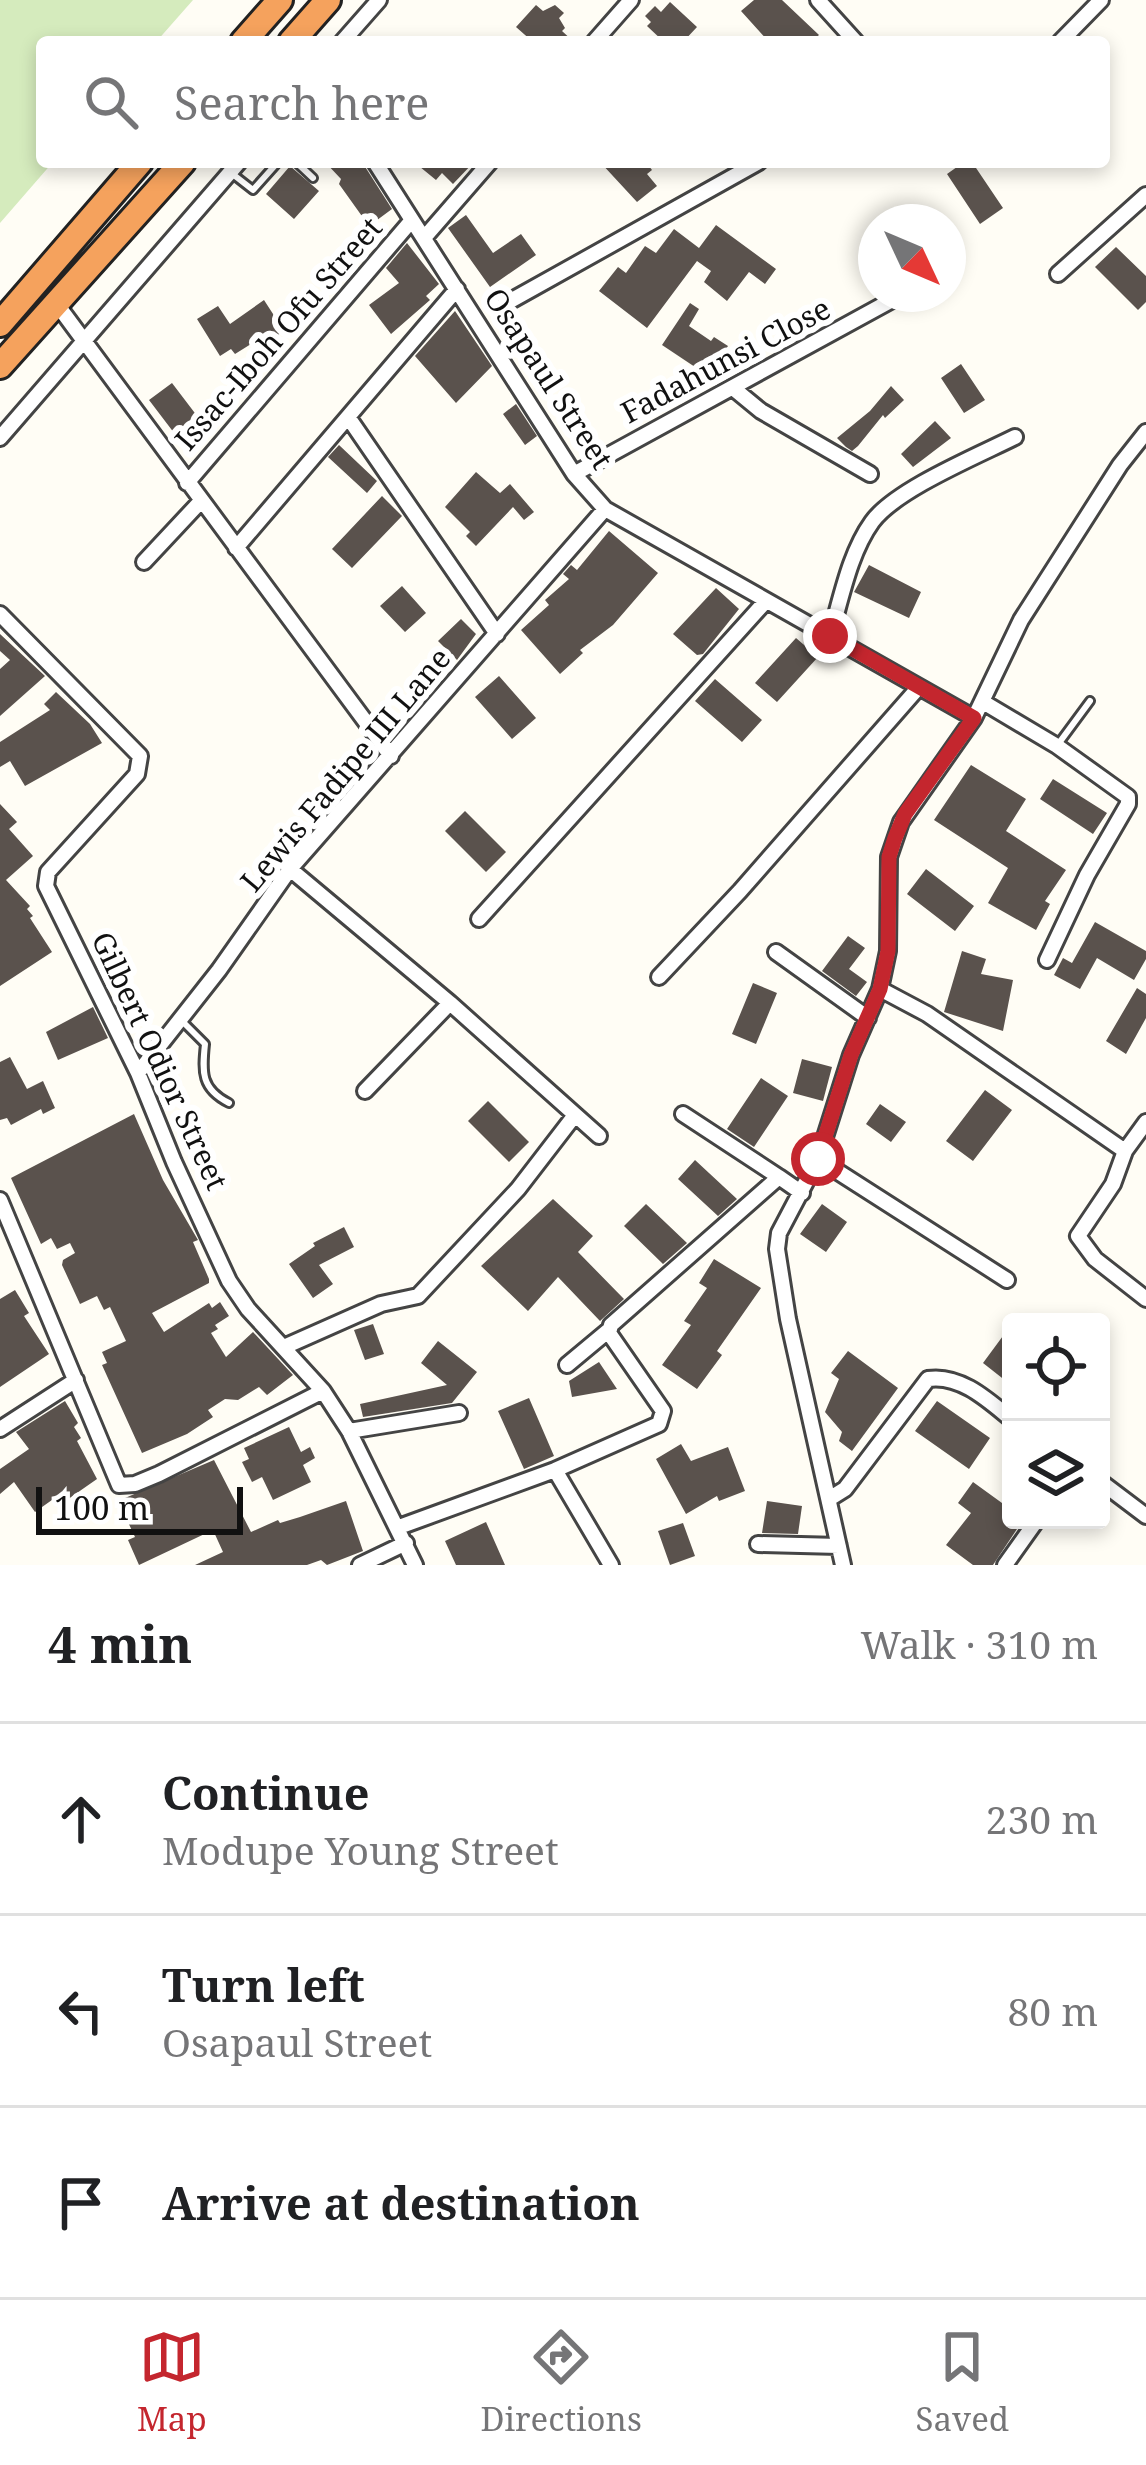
<!DOCTYPE html>
<meta charset="utf-8">
<style>
body{margin:0;font-family:"Noto Serif",serif;background:#f6f6f6;color:#202124}
.controls{position:absolute;right:36px;bottom:36px;display:grid;overflow:hidden;border-radius:12px;box-shadow:0 6px 18px #0003}
.controls button{width:108px;height:108px;display:grid;place-items:center;padding:0;border:0;border-bottom:3px solid #e0e0e0;background:#fff;color:#202124;font:60px sans-serif}
.compass{position:absolute;left:858px;top:204px;width:108px;height:108px;border-radius:50%;background:#fff;box-shadow:0 6px 18px #0003;rotate:134deg}
.scale{position:absolute;left:36px;bottom:30px;width:207px;box-sizing:border-box;padding-left:12px;border:6px solid #111;border-top:0;font-size:33px;line-height:42px;white-space:nowrap;color:#111;-webkit-text-stroke:9px #fff;paint-order:stroke}
.stop{position:absolute;width:36px;height:36px;margin:-27px;border:9px solid #c4262e;border-radius:50%;background:#fff}
.stop.end{background:#c4262e;border-color:#fff;box-shadow:0 3px 12px #0008}
.list{margin:0;padding:0;list-style:none}
h2{display:flex;justify-content:space-between;align-items:center;height:156px;margin:0;padding:0 48px;font-size:51px}
h2 small{font-size:39px;font-weight:400;color:#757577}
.list li{display:grid;grid-template-columns:78px 1fr auto;gap:36px;align-items:center;box-sizing:border-box;height:192px;padding:0 48px;border-top:3px solid #e0e0e0}
.list b{display:block;font-size:45px;white-space:nowrap}
.list p{margin:0;font-size:39px;white-space:nowrap;color:#757577}
.list em{font-size:39px;font-style:normal;color:#757577}
.icon{flex:none;width:66px;height:66px;fill:none;stroke:currentColor;stroke-width:2;stroke-linecap:round;stroke-linejoin:round}
.map{position:relative;flex:none;width:1146px;height:1565px;overflow:hidden}
.search{position:absolute;background:#fff;box-shadow:0 6px 18px #0003;left:36px;right:36px;top:36px;height:132px;display:flex;align-items:center;gap:30px;box-sizing:border-box;padding:0 42px;border-radius:12px;color:#757577;font-size:45px}
.sheet{height:732px;background:#fff}
nav{display:flex;justify-content:space-around;align-items:center;box-sizing:border-box;height:168px;border-top:3px solid #e0e0e0;background:#fff;font-size:33px;color:#757577}
nav a{display:grid;justify-items:center;gap:6px}
nav .on{color:#c4262e}
.map>svg:first-child{display:block}
.green{fill:#d5ebbd}
.building{fill:#5a524d}
.lines{fill:none;stroke-linecap:round;stroke-linejoin:round}
.lane-casing{stroke:#444;stroke-width:12}
.street-casing{stroke:#444;stroke-width:20}
.highway-casing{stroke:#222;stroke-width:30}
.lane{stroke:#fff;stroke-width:6}
.street{stroke:#fff;stroke-width:14}
.highway{stroke:#f5a25d;stroke-width:24}
.route{stroke:#c4262e;stroke-width:15}
.labels{text-anchor:middle;stroke-width:12;stroke-linejoin:round;paint-order:stroke}
.street-label{font-size:30px;fill:#111;stroke:#fff}
</style>
<div class="map">
<svg width="1146" height="1565" viewBox="0 0 1146 1565">
<rect width="100%" height="100%" fill="#fffdf5"/>
<!-- green -->
<path class="green" d="M0,0H193L156,42H42V162H53L0,223Z"/>
<!-- building -->
<path class="building" d="M754,0H782L819,35L811,42H769L741,11Z
M670,2L697,27L683,42H664L647,26L651,22L645,16L655,6L661,12Z
M536,5L543,11L555,5L564,13L559,18L565,28L562,31L574,42H533L516,27Z
M325,162H362L392,209L369,226L339,184L341,179Z
M414,162H474L453,184L442,173L436,180Z
M600,162H646L652,170L647,174L657,186L637,202Z
M964,162H972L1003,208L980,224L947,174Z
M290,166L319,191L294,219L266,194Z
M466,215L493,253L521,234L536,255L490,287L448,228Z
M716,225L776,269L765,284L749,272L727,301L704,282L711,271L697,261L647,328L599,291L618,267L626,273L645,246L656,253L674,229L699,248Z
M407,243L439,284L426,296L430,300L391,334L369,305L399,283L386,268Z
M1116,247L1146,276V302L1138,310L1095,267Z
M264,300L284,331L255,350L251,344L235,354L231,349L220,356L197,319L218,306L230,324Z
M690,303L699,309L689,326L711,341L714,337L728,346L718,361L711,356L701,371L662,345Z
M455,311L492,366L456,403L415,356Z
M961,364L985,400L964,413L941,378Z
M172,383L207,429L184,446L149,400Z
M891,386L904,400L885,418L883,415L858,446L852,451L846,447L837,438L870,411Z
M516,404L537,436L525,445L503,414Z
M935,421L951,438L913,467L901,454Z
M339,445L377,481L367,493L328,457Z
M476,472L500,493L510,484L534,512L524,520L513,507L476,546L466,536L470,532L445,507Z
M382,496L402,516L352,568L332,549Z
M609,531L658,573L613,625L580,650L583,653L560,674L521,630L549,605L545,600L569,579L563,574L571,565L577,570Z
M869,565L921,592L909,618L854,592Z
M402,586L426,613L405,632L380,606Z
M716,588L739,609L703,654L697,655L673,634Z
M461,619L476,634L457,660L438,641Z
M0,634L45,676L0,716V669L10,660L0,651Z
M796,638L818,657L777,702L755,683Z
M499,676L536,718L512,739L475,697Z
M715,679L762,720L742,742L695,701Z
M56,692L90,724L102,743L25,786L10,761L0,767V742L50,710L44,704Z
M971,765L1026,799L1006,831L1066,870L1045,901L1050,904L1036,930L988,903L1008,868L934,820Z
M1053,779L1107,813L1093,834L1040,799Z
M0,804L17,822L9,829L33,856L6,880L30,906L27,909L33,916L30,918L52,952L0,986Z
M465,811L506,852L486,872L445,831Z
M926,869L974,906L955,931L907,894Z
M1095,922L1146,951V959L1134,980L1097,958L1080,989L1054,975L1063,958L1072,963Z
M848,936L865,948L849,969L867,982L856,996L822,971Z
M962,951L986,959L981,974L1013,980L1003,1031L944,1012Z
M753,983L777,993L756,1044L732,1034Z
M1137,988L1146,994V1018L1126,1054L1106,1041Z
M93,1007L108,1038L58,1060L46,1032Z
M10,1057L27,1089L43,1081L55,1108L43,1114L41,1109L11,1125L7,1118L0,1120V1062Z
M802,1059L832,1067L823,1101L793,1093Z
M761,1078L788,1096L754,1147L727,1129Z
M985,1090L1012,1110L973,1161L946,1141Z
M488,1101L529,1142L509,1162L468,1121Z
M880,1104L906,1122L891,1142L866,1124Z
M134,1114L163,1180L198,1240L193,1242L209,1279V1283L152,1313L164,1332L209,1303L212,1308L220,1302L229,1316L215,1325L218,1329L211,1333L226,1357L253,1332L293,1375L267,1395L259,1387L238,1400L225,1399L208,1410L213,1417L187,1434L142,1453L102,1365L107,1363L102,1352L126,1341L110,1307L104,1310L97,1296L80,1304L62,1265L63,1260L75,1253L70,1243L57,1249L51,1238L41,1244L11,1178Z
M695,1160L737,1199L718,1216L678,1179Z
M553,1199L593,1236L578,1252L624,1299L600,1321L558,1277L528,1311L481,1266Z
M646,1204L687,1243L663,1264L624,1226Z
M822,1204L847,1222L826,1252L800,1234Z
M344,1227L354,1247L319,1265L333,1284L313,1298L289,1264L315,1246L313,1243Z
M714,1259L761,1288L717,1351L722,1355L697,1389L662,1365L691,1325L684,1321L707,1288L699,1283Z
M15,1290L29,1313L24,1316L49,1354L0,1387V1299Z
M373,1324L384,1354L365,1360L354,1330Z
M1011,1325V1385L983,1363Z
M438,1341L477,1372L452,1403L363,1417L360,1404L447,1385L421,1363Z
M848,1351L898,1388L852,1451L839,1441L842,1432L825,1412L839,1379L831,1373Z
M599,1362L617,1389L572,1397L569,1381Z
M529,1398L554,1456L524,1469L498,1411Z
M65,1401L78,1423L74,1427L81,1438L77,1441L97,1479L64,1502L59,1495L35,1512L14,1482L0,1494V1469L29,1449L16,1432Z
M937,1401L990,1438L969,1469L915,1431Z
M289,1427L301,1452L310,1447L315,1458L303,1465L311,1482L273,1500L262,1477L252,1482L242,1462L249,1459L244,1448Z
M681,1444L691,1461L728,1447L745,1491L719,1501L717,1496L686,1514L656,1459Z
M214,1460L251,1532L278,1520L280,1523L300,1517L346,1501L363,1551L327,1565L321,1560L307,1565H195L223,1552L213,1530L139,1565L128,1540L135,1537L118,1501Z
M973,1482L1002,1503L1011,1490V1520H1023L993,1565H973L946,1545L971,1513L958,1503Z
M767,1501L802,1506L798,1534L762,1533Z
M486,1522L505,1565H456L445,1541Z
M683,1523L695,1556L670,1565L658,1531Z"/>
<g class="lines">
<defs>
<path id="lane" d="M296,162L313,178
M230,172L253,190L278,162
M1059,743L1090,701
M183,1022L205,1044C202,1072 201,1089 229,1103"/>
<path id="street" d="M818,0L856,42
M342,42L379,0
M594,42L631,0
M1060,42L1101,0
M375,162L574,474L605,509L974,718
M424,238L490,162
M1058,274L1146,195
M56,303L391,756
M505,304L759,162
M733,388L761,411L870,474
M348,417L497,634
M0,438L239,162
M574,474L903,294
M187,483L412,220
M236,548L457,289
M144,562L201,501
M0,614L140,756L137,774L48,872L46,886L138,1073L174,1162L229,1281L248,1309L323,1391L349,1431L415,1565
M830,636C841,600 849,554 872,522C895,490 977,456 1015,437
M983,702L1057,746L1128,797V804L1087,875L1047,960
M290,869L450,1003L599,1136
M479,919L765,602
M776,952L868,1018
M659,977L740,891L919,687
M880,989L927,1014L1125,1151
M138,1073L219,970L290,869L605,509
M365,1091L450,1003
M683,1114L779,1177
M1146,1122L1125,1151L1113,1184L1078,1236L1095,1259L1146,1299
M818,1159L1007,1280
M0,1200L119,1485L135,1484L159,1474L323,1391
M284,1347L381,1304L418,1296L518,1189L575,1115
M567,1365L609,1330
M0,1429L76,1380
M349,1431L459,1413
M555,1470L611,1565
M1101,1482L1146,1516
M829,1499L845,1489L928,1379C960,1374 988,1400 1011,1419
M399,1527L555,1470L659,1424L663,1411L609,1333L611,1325L779,1177L802,1193
M758,1544L839,1546
M360,1565L406,1543
M843,1565L788,1319L777,1249L779,1233L818,1159L851,1055L880,989L888,951L889,857L901,822L974,718L1021,620L1120,465L1146,432
M1005,1565L1037,1520"/>
<path id="highway" d="M243,42L280,0
M291,42L328,0
M0,324L140,162
M0,366L183,162"/>
</defs>
<!-- lane casing -->
<use href="#lane" class="lane-casing"/>
<!-- street casing -->
<use href="#street" class="street-casing"/>
<!-- highway casing -->
<use href="#highway" class="highway-casing"/>
<!-- lane -->
<use href="#lane" class="lane"/>
<!-- street -->
<use href="#street" class="street"/>
<!-- highway -->
<use href="#highway" class="highway"/>
</g>
<g class="lines">
<!-- route -->
<path class="route" d="M818,1159L851,1055L880,989L888,951L889,857L895,838L905,814L974,718L830,636"/>
</g>
<g class="labels">
<!-- street labels -->
<g class="street-label">
<text transform="translate(279 334) rotate(-49)" y="10">Issac-Iboh Ofu Street</text>
<text transform="translate(726 361) rotate(-28)" y="10">Fadahunsi Close</text>
<text transform="translate(548 379) rotate(57)" y="10">Osapaul Street</text>
<text transform="translate(346 770) rotate(-50)" y="10">Lewis Fadipe III Lane</text>
<text transform="translate(159 1061) rotate(65)" y="10">Gilbert Odior Street</text>
</g>
</g>
</svg>
<div class="controls">
<button><svg class="icon" aria-label="locate" viewBox="0 0 24 24"><circle cx="12" cy="12" r="6"/><path d="M12 2v4M12 18v4M2 12h4M18 12h4"/></svg></button>
<button><svg class="icon" aria-label="layers" viewBox="0 0 24 24"><path d="M12 4l9 5-9 5-9-5zM3 14l9 5 9-5"/></svg></button>
</div>
<svg class="compass" viewBox="-18 -18 36 36"><path d="M0-13l5 13h-10z" fill="#e53935"/><path d="M0 13l5-13h-10z" fill="#757577"/></svg>
<div class="scale">100 m</div>
<div class="stop" style="left:818px;top:1159px"></div>
<div class="stop end" style="left:830px;top:636px"></div>
<div class="search"><svg class="icon" aria-label="search" viewBox="0 0 24 24"><circle cx="10" cy="10" r="6"/><path d="M15 15l6 6"/></svg>Search here</div>
</div>
<section class="sheet">
<h2>4 min<small>Walk · 310 m</small></h2>
<ul class="list">
<li><svg class="icon" aria-label="ahead" viewBox="0 0 24 24"><path d="M12 20V5M6 11l6-6 6 6"/></svg><div><b>Continue</b><p>Modupe Young Street</p></div><em>230 m</em></li>
<li><svg class="icon" aria-label="left" viewBox="0 0 24 24"><path d="M17 20v-9H6M10 6l-5 5 5 5"/></svg><div><b>Turn left</b><p>Osapaul Street</p></div><em>80 m</em></li>
<li><svg class="icon" aria-label="arrive" viewBox="0 0 24 24"><path d="M6 21V4h12l-3 4 3 4H6"/></svg><div><b>Arrive at destination</b></div></li>
</ul>
</section>
<nav>
<a class="on"><svg class="icon" aria-label="map" viewBox="0 0 24 24"><path d="M3 6l6-2 6 2 6-2v14l-6 2-6-2-6 2zM9 4v14M15 6v14"/></svg>Map</a>
<a><svg class="icon" aria-label="directions" viewBox="0 0 24 24"><path d="M12 3l9 9-9 9-9-9zM9 14v-3h6M13 9l2 2-2 2"/></svg>Directions</a>
<a><svg class="icon" aria-label="saved" viewBox="0 0 24 24"><path d="M7 4h10v16l-5-4-5 4z"/></svg>Saved</a>
</nav>
